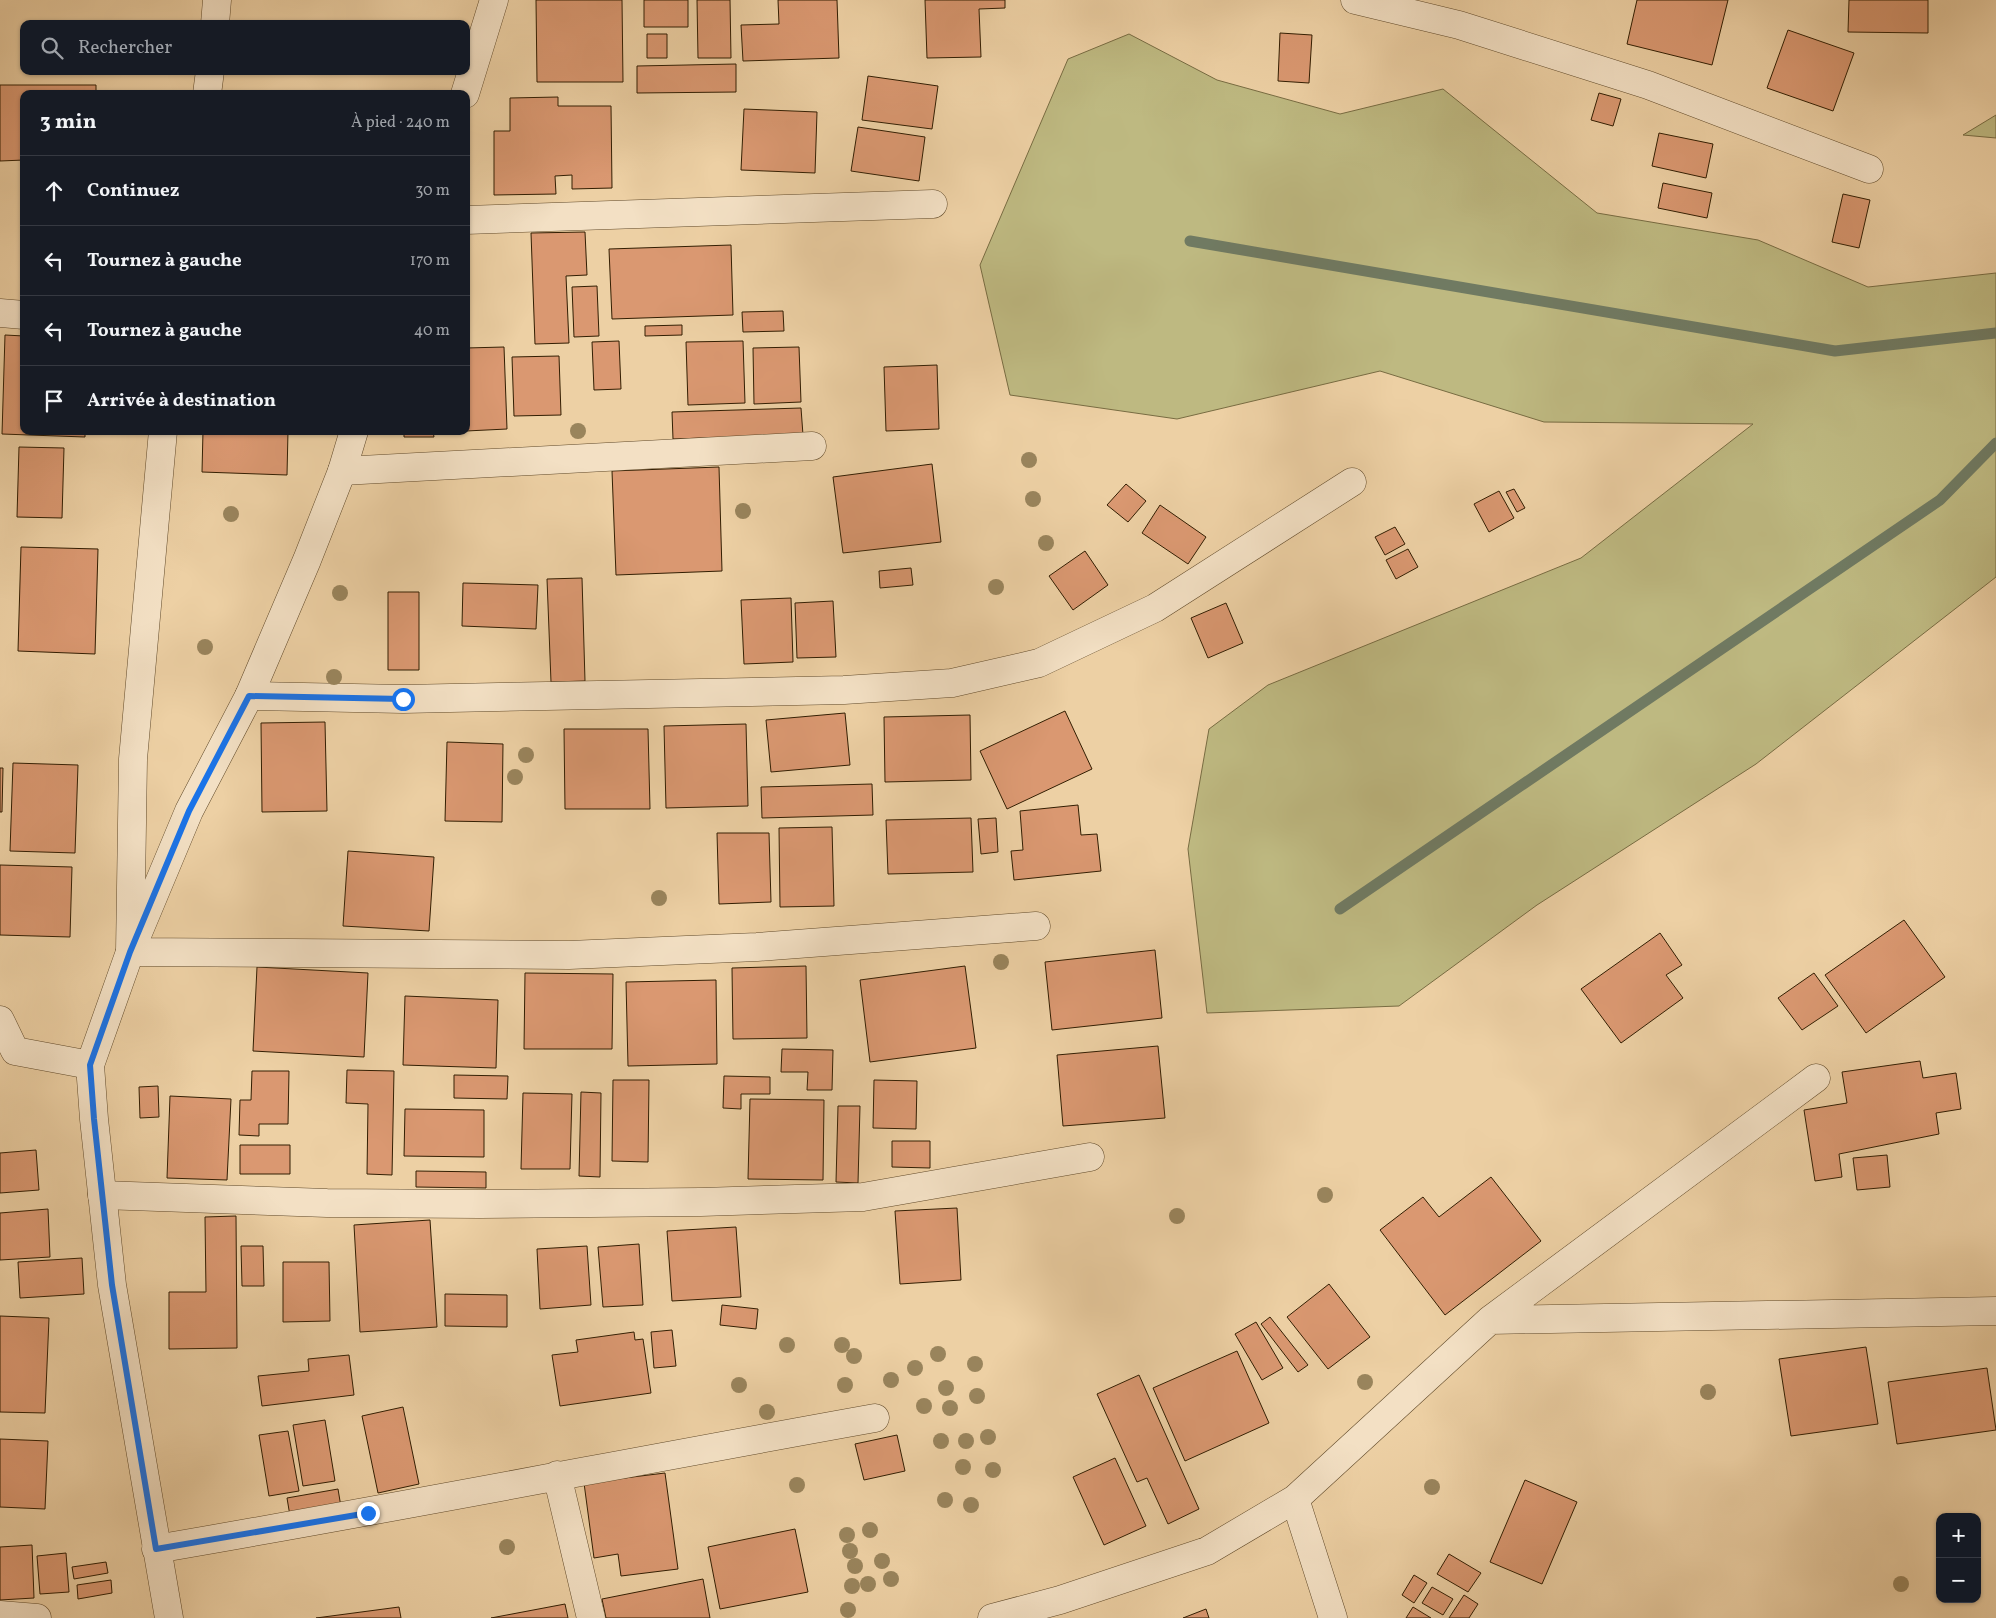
<!DOCTYPE html>
<html lang="fr">
<meta charset="utf-8">
<style>
body{margin:0;font-family:Vollkorn,serif;background:#242831;color:#f1f3f6}
.controls{position:absolute;right:15px;bottom:15px;display:grid;overflow:hidden;border-radius:10px;box-shadow:0 1px 4px #0004}
.controls button{width:45px;height:45px;display:grid;place-items:center;padding:0;border:0;border-bottom:1px solid #363941;background:#171b24;color:#f1f3f6;font:25px sans-serif}
.stop{position:absolute;width:15px;height:15px;margin:-11px;border:4px solid #1a73e8;border-radius:50%;background:#fff}
.stop.end{background:#1a73e8;border-color:#fff;box-shadow:0 1px 5px #0008}
.list{margin:0;padding:0;list-style:none}
h2{display:flex;justify-content:space-between;align-items:center;height:65px;margin:0;padding:0 20px;font-size:21px}
h2 small{font-size:16px;font-weight:400;color:#9ea1a6}
.list li{display:grid;grid-template-columns:32px 1fr auto;gap:15px;align-items:center;box-sizing:border-box;height:70px;padding:0 20px;border-top:1px solid #363941}
.list b{display:block;font-size:19px;white-space:nowrap}
.list em{font-size:16px;font-style:normal;color:#9ea1a6}
.icon{flex:none;width:28px;height:28px;fill:none;stroke:currentColor;stroke-width:2;stroke-linecap:round;stroke-linejoin:round}
.map{position:relative;flex:none;width:1996px;height:1618px;overflow:hidden}
.search{position:absolute;background:#171b24;box-shadow:0 1px 4px #0004;left:20px;top:20px;width:450px;height:55px;display:flex;align-items:center;gap:12px;box-sizing:border-box;padding:0 18px;border-radius:10px;color:#9ea1a6;font-size:19px}
.panel{position:absolute;background:#171b24;box-shadow:0 1px 4px #0004;left:20px;top:90px;width:450px;height:345px;border-radius:10px}
.map>svg:first-child{display:block}
.green{fill:#beb981;stroke:#786c42}
.lines{fill:none;stroke-linecap:round;stroke-linejoin:round}
.stream{stroke:#707a62;stroke-width:11}
.building{fill:#da9871;stroke:#321e02}
.minor-casing{stroke:#614a2a;stroke-width:29}
.tertiary-casing{stroke:#614a2a;stroke-width:29}
.minor{stroke:#f3e0c4;stroke-width:28}
.tertiary{stroke:#f3e0c4;stroke-width:28}
.tree{fill:#99845c}
.route{stroke:#1a73e8;stroke-width:6}
</style>
<div class="map">
<svg width="1996" height="1618" viewBox="0 0 1996 1618">
<rect width="100%" height="100%" fill="#edd0a4"/>
<filter id="stains"><feTurbulence type="fractalNoise" baseFrequency=".004" numOctaves="4"/><feColorMatrix values="0 0 0 0 .2 0 0 0 0 .09 0 0 0 0 .02 0 0 0 .5 -.17"/></filter>
<radialGradient id="worn" r=".72"><stop offset=".6" stop-color="#630" stop-opacity="0"/><stop offset="1" stop-color="#630" stop-opacity=".3"/></radialGradient>
<!-- green -->
<path class="green" d="M1129,34L1217,80L1340,114L1443,89L1597,213L1758,240L1868,287L1996,273V577L1756,764L1537,905L1399,1006L1207,1013L1188,849L1209,729L1268,685L1581,558L1753,424L1544,422L1380,371L1177,419L1010,395L980,265L1068,59Z
M1996,115V138L1963,135Z"/>
<g class="lines">
<!-- stream -->
<path class="stream" d="M1190,241L1835,351L1996,333
M1340,909L1940,500L1996,443"/>
</g>
<!-- building -->
<path class="building" d="M536,0H622L623,82H537Z
M644,0H688V27H644Z
M697,0H730L731,58H698Z
M778,0H837L839,58L743,61L741,25L779,24Z
M925,0H1005V8L979,9L981,57L927,58Z
M1637,0H1728L1712,65L1627,44Z
M1849,0H1928V33L1848,32Z
M1788,30L1854,53L1833,111L1767,88Z
M1280,33L1312,35L1309,83L1278,81Z
M647,34H667V58H647Z
M736,64V92L637,93V66Z
M868,76L938,86L932,129L862,120Z
M0,85H96V94H24V160L0,161Z
M1599,93L1621,99L1613,126L1591,120Z
M558,97V106H611L612,188L572,189V175L555,176L556,194L494,195V131H510V98Z
M744,109L817,112L815,173L741,170Z
M858,127L925,137L919,181L851,171Z
M1659,133L1713,144L1706,178L1652,166Z
M1663,183L1712,193L1707,218L1658,208Z
M1843,194L1870,200L1859,248L1832,242Z
M585,232L587,275L566,276L569,343L535,344L531,233Z
M731,245L733,315L612,319L609,249Z
M597,286L599,336L574,337L572,287Z
M783,311L784,331L743,332L742,312Z
M682,325V335L645,336V326Z
M5,335L24,336V431H85V437L2,434Z
M619,341L621,389L594,390L592,342Z
M743,341L745,403L688,405L686,342Z
M504,347L507,429L466,431V348Z
M799,347L801,402L754,404L753,348Z
M559,356L561,415L514,416L512,357Z
M937,365L939,429L886,431L884,367Z
M801,408L803,435L673,439L672,412Z
M203,431H288L287,475L202,472Z
M404,431H433L434,437H404Z
M19,447L64,448L62,518L17,517Z
M932,464L941,542L843,553L833,477Z
M719,467L722,571L616,575L612,471Z
M1126,484L1146,501L1128,522L1107,505Z
M1514,489L1525,508L1517,512L1506,492Z
M1499,491L1514,518L1489,532L1474,504Z
M1160,505L1206,537L1188,564L1142,533Z
M1395,527L1405,544L1385,555L1375,537Z
M21,547L98,549L95,654L18,651Z
M1408,549L1418,567L1396,579L1386,560Z
M1085,551L1108,585L1073,610L1049,576Z
M911,568L913,585L880,588L879,571Z
M582,578L585,681L551,682L547,579Z
M463,583L538,585L536,629L462,626Z
M388,592H419V670H388Z
M791,598L793,662L744,664L741,600Z
M833,601L836,657L797,658L795,603Z
M1226,603L1243,643L1208,658L1191,618Z
M1065,711L1092,769L1007,809L980,751Z
M845,713L850,765L771,772L766,720Z
M970,715L971,780L885,782L884,717Z
M325,722L327,811L262,812L261,723Z
M746,724L748,806L666,808L664,726Z
M564,729H648L650,809H565Z
M447,742L503,744L502,822L445,821Z
M13,763L78,765L75,853L10,851Z
M0,768H3L2,812H0Z
M872,784L873,815L762,818L761,787Z
M1078,805L1081,835L1097,834L1101,871L1014,880L1011,851L1023,850L1020,811Z
M971,818L973,872L888,874L886,820Z
M996,818L998,852L981,854L978,819Z
M832,827L834,906L780,907L779,828Z
M717,833H769L771,902L719,904Z
M348,851L434,857L429,931L343,926Z
M0,865L72,867L70,937L0,935Z
M1904,920L1945,977L1866,1033L1825,975Z
M1660,933L1682,965L1666,975L1683,998L1621,1043L1581,989Z
M1155,950L1162,1018L1052,1030L1045,962Z
M806,966L807,1038L733,1039L732,968Z
M965,966L976,1048L870,1062L860,980Z
M257,967L368,973L364,1057L253,1051Z
M525,973L613,974L612,1049H524Z
M1814,973L1838,1006L1802,1030L1778,998Z
M716,980L717,1064L628,1066L626,982Z
M405,996L498,1000L496,1068L403,1065Z
M1158,1046L1165,1118L1063,1126L1057,1055Z
M782,1049L833,1050L832,1090H807L808,1072H781Z
M1920,1061L1923,1078L1956,1073L1961,1109L1936,1113L1939,1134L1839,1154L1842,1177L1815,1181L1804,1110L1847,1103L1842,1072Z
M347,1070L394,1071L392,1175L367,1174L368,1104L346,1103Z
M252,1071H289L288,1124H259V1136L239,1135L240,1100H251Z
M454,1075L508,1076L507,1099L454,1098Z
M724,1076L770,1077V1094H741V1109L723,1108Z
M613,1080H649L648,1162L612,1161Z
M874,1080L917,1081L916,1129L873,1128Z
M158,1086L159,1117L140,1118L139,1087Z
M581,1092L601,1093L600,1177L579,1176Z
M523,1093L572,1094L570,1169H521Z
M170,1096L231,1099L227,1180L167,1178Z
M750,1099L824,1100L823,1180L748,1179Z
M838,1106H860L858,1183L836,1182Z
M405,1109L484,1110V1157L404,1156Z
M892,1141H930V1168L892,1167Z
M240,1145H290V1174H240Z
M36,1150L39,1190L0,1193V1153Z
M1887,1155L1890,1187L1857,1190L1853,1158Z
M416,1171L486,1172V1188L416,1187Z
M1491,1177L1541,1241L1445,1315L1380,1230L1423,1197L1439,1217Z
M957,1208L961,1280L900,1284L895,1211Z
M48,1209L50,1257L0,1260V1213Z
M236,1216L237,1348L169,1349V1292H206L205,1217Z
M430,1220L437,1327L360,1332L354,1225Z
M736,1227L741,1297L672,1301L667,1231Z
M639,1244L643,1305L603,1307L598,1247Z
M241,1246H263L264,1286H242Z
M587,1246L591,1305L540,1309L537,1249Z
M82,1258L84,1294L20,1298L18,1262Z
M283,1262H329L330,1321L283,1322Z
M1329,1284L1370,1337L1328,1369L1287,1317Z
M445,1294L507,1295V1327L445,1326Z
M722,1305L758,1309L756,1329L720,1325Z
M0,1316L49,1318L45,1413L0,1412Z
M1270,1317L1308,1365L1298,1372L1261,1324Z
M1256,1322L1283,1368L1262,1380L1235,1334Z
M672,1330L676,1366L654,1368L651,1332Z
M634,1332L635,1340L643,1339L651,1393L560,1406L552,1355L578,1352L576,1340Z
M1866,1347L1878,1424L1791,1436L1779,1359Z
M1237,1351L1269,1423L1185,1461L1153,1388Z
M349,1355L354,1395L262,1406L258,1376L309,1371L308,1359Z
M1987,1368L1996,1430L1897,1444L1888,1382Z
M1139,1375L1199,1509L1168,1524L1147,1478L1137,1482L1097,1394Z
M403,1407L419,1484L378,1493L362,1416Z
M325,1420L335,1481L303,1486L293,1425Z
M288,1431L299,1491L269,1496L259,1435Z
M897,1435L905,1471L864,1480L855,1444Z
M0,1439L48,1441L45,1509L0,1507Z
M1115,1458L1146,1526L1104,1545L1073,1477Z
M665,1473L678,1569L621,1576L618,1554L594,1558L584,1483Z
M1525,1480L1577,1502L1542,1584L1490,1562Z
M338,1489L341,1507L290,1516L287,1498Z
M795,1529L808,1592L720,1609L708,1547Z
M32,1545L34,1598L0,1600V1547Z
M66,1553L69,1592L40,1594L37,1556Z
M1449,1554L1481,1573L1468,1592L1437,1574Z
M106,1562L108,1573L74,1579L72,1567Z
M1414,1575L1427,1583L1414,1603L1402,1595Z
M703,1579L710,1618H606L602,1599Z
M111,1580L112,1593L78,1599L77,1585Z
M1432,1587L1453,1599L1443,1615L1422,1603Z
M1464,1595L1478,1604L1469,1618H1449Z
M565,1604L568,1618H491Z
M399,1607L401,1618H316Z
M1413,1607L1431,1618H1406Z
M1206,1609L1209,1618H1183Z"/>
<g class="lines">
<defs>
<path id="minor" d="M1355,0L1459,25L1648,85L1869,169
M215,24L217,0
M207,94L210,71
M466,220L933,204
M0,313L24,315
M163,431L133,759L130,952L569,955L757,947L1036,926
M342,471L812,446
M249,696L403,699L844,690L952,683L1039,663L1155,608L1352,482
M0,1020L15,1051L90,1065
M102,1195L327,1203L480,1204L701,1202L863,1197L1090,1157
M1490,1320L1996,1311
M557,1475L591,1618
M1295,1499L1333,1618
M156,1549C396,1508 635,1461 875,1418
M0,1615L37,1618
M992,1618L1060,1600L1207,1551L1295,1499L1490,1320L1816,1078"/>
<path id="tertiary" d="M465,94L494,0
M169,1618L112,1285L94,1119L90,1065L130,952L189,811L249,696L307,560L342,471L354,431"/>
</defs>
<!-- minor casing -->
<use href="#minor" class="minor-casing"/>
<!-- tertiary casing -->
<use href="#tertiary" class="tertiary-casing"/>
<!-- minor -->
<use href="#minor" class="minor"/>
<!-- tertiary -->
<use href="#tertiary" class="tertiary"/>
</g>
<!-- trees -->
<g class="tree">
<circle cx="578" cy="431" r="8"/>
<circle cx="1029" cy="460" r="8"/>
<circle cx="1033" cy="499" r="8"/>
<circle cx="743" cy="511" r="8"/>
<circle cx="231" cy="514" r="8"/>
<circle cx="1046" cy="543" r="8"/>
<circle cx="996" cy="587" r="8"/>
<circle cx="340" cy="593" r="8"/>
<circle cx="205" cy="647" r="8"/>
<circle cx="334" cy="677" r="8"/>
<circle cx="526" cy="755" r="8"/>
<circle cx="515" cy="777" r="8"/>
<circle cx="659" cy="898" r="8"/>
<circle cx="1001" cy="962" r="8"/>
<circle cx="1325" cy="1195" r="8"/>
<circle cx="1177" cy="1216" r="8"/>
<circle cx="787" cy="1345" r="8"/>
<circle cx="842" cy="1345" r="8"/>
<circle cx="938" cy="1354" r="8"/>
<circle cx="854" cy="1356" r="8"/>
<circle cx="975" cy="1364" r="8"/>
<circle cx="915" cy="1368" r="8"/>
<circle cx="891" cy="1380" r="8"/>
<circle cx="1365" cy="1382" r="8"/>
<circle cx="739" cy="1385" r="8"/>
<circle cx="845" cy="1385" r="8"/>
<circle cx="946" cy="1388" r="8"/>
<circle cx="1708" cy="1392" r="8"/>
<circle cx="977" cy="1396" r="8"/>
<circle cx="924" cy="1406" r="8"/>
<circle cx="950" cy="1408" r="8"/>
<circle cx="767" cy="1412" r="8"/>
<circle cx="988" cy="1437" r="8"/>
<circle cx="941" cy="1441" r="8"/>
<circle cx="966" cy="1441" r="8"/>
<circle cx="963" cy="1467" r="8"/>
<circle cx="993" cy="1470" r="8"/>
<circle cx="797" cy="1485" r="8"/>
<circle cx="1432" cy="1487" r="8"/>
<circle cx="945" cy="1500" r="8"/>
<circle cx="971" cy="1505" r="8"/>
<circle cx="870" cy="1530" r="8"/>
<circle cx="847" cy="1535" r="8"/>
<circle cx="507" cy="1547" r="8"/>
<circle cx="850" cy="1551" r="8"/>
<circle cx="882" cy="1561" r="8"/>
<circle cx="855" cy="1566" r="8"/>
<circle cx="891" cy="1579" r="8"/>
<circle cx="868" cy="1584" r="8"/>
<circle cx="1901" cy="1584" r="8"/>
<circle cx="852" cy="1586" r="8"/>
<circle cx="848" cy="1610" r="8"/>
</g>
<g class="lines">
<!-- route -->
<path class="route" d="M368,1513L156,1549L112,1285L94,1119L90,1065L130,952L189,811L249,696L403,699"/>
</g>
<rect width="100%" height="100%" filter="url(#stains)"/>
<rect width="100%" height="100%" fill="url(#worn)"/>
</svg>
<div class="controls">
<button>+</button>
<button>−</button>
</div>
<div class="stop" style="left:403px;top:699px"></div>
<div class="stop end" style="left:368px;top:1513px"></div>
<div class="search"><svg class="icon" aria-label="search" viewBox="0 0 24 24"><circle cx="10" cy="10" r="6"/><path d="M15 15l6 6"/></svg>Rechercher</div>
<section class="panel">
<h2>3 min<small>À pied · 240 m</small></h2>
<ul class="list">
<li><svg class="icon" aria-label="ahead" viewBox="0 0 24 24"><path d="M12 20V5M6 11l6-6 6 6"/></svg><div><b>Continuez</b></div><em>30 m</em></li>
<li><svg class="icon" aria-label="left" viewBox="0 0 24 24"><path d="M17 20v-9H6M10 6l-5 5 5 5"/></svg><div><b>Tournez à gauche</b></div><em>170 m</em></li>
<li><svg class="icon" aria-label="left" viewBox="0 0 24 24"><path d="M17 20v-9H6M10 6l-5 5 5 5"/></svg><div><b>Tournez à gauche</b></div><em>40 m</em></li>
<li><svg class="icon" aria-label="arrive" viewBox="0 0 24 24"><path d="M6 21V4h12l-3 4 3 4H6"/></svg><div><b>Arrivée à destination</b></div></li>
</ul>
</section>
</div>
